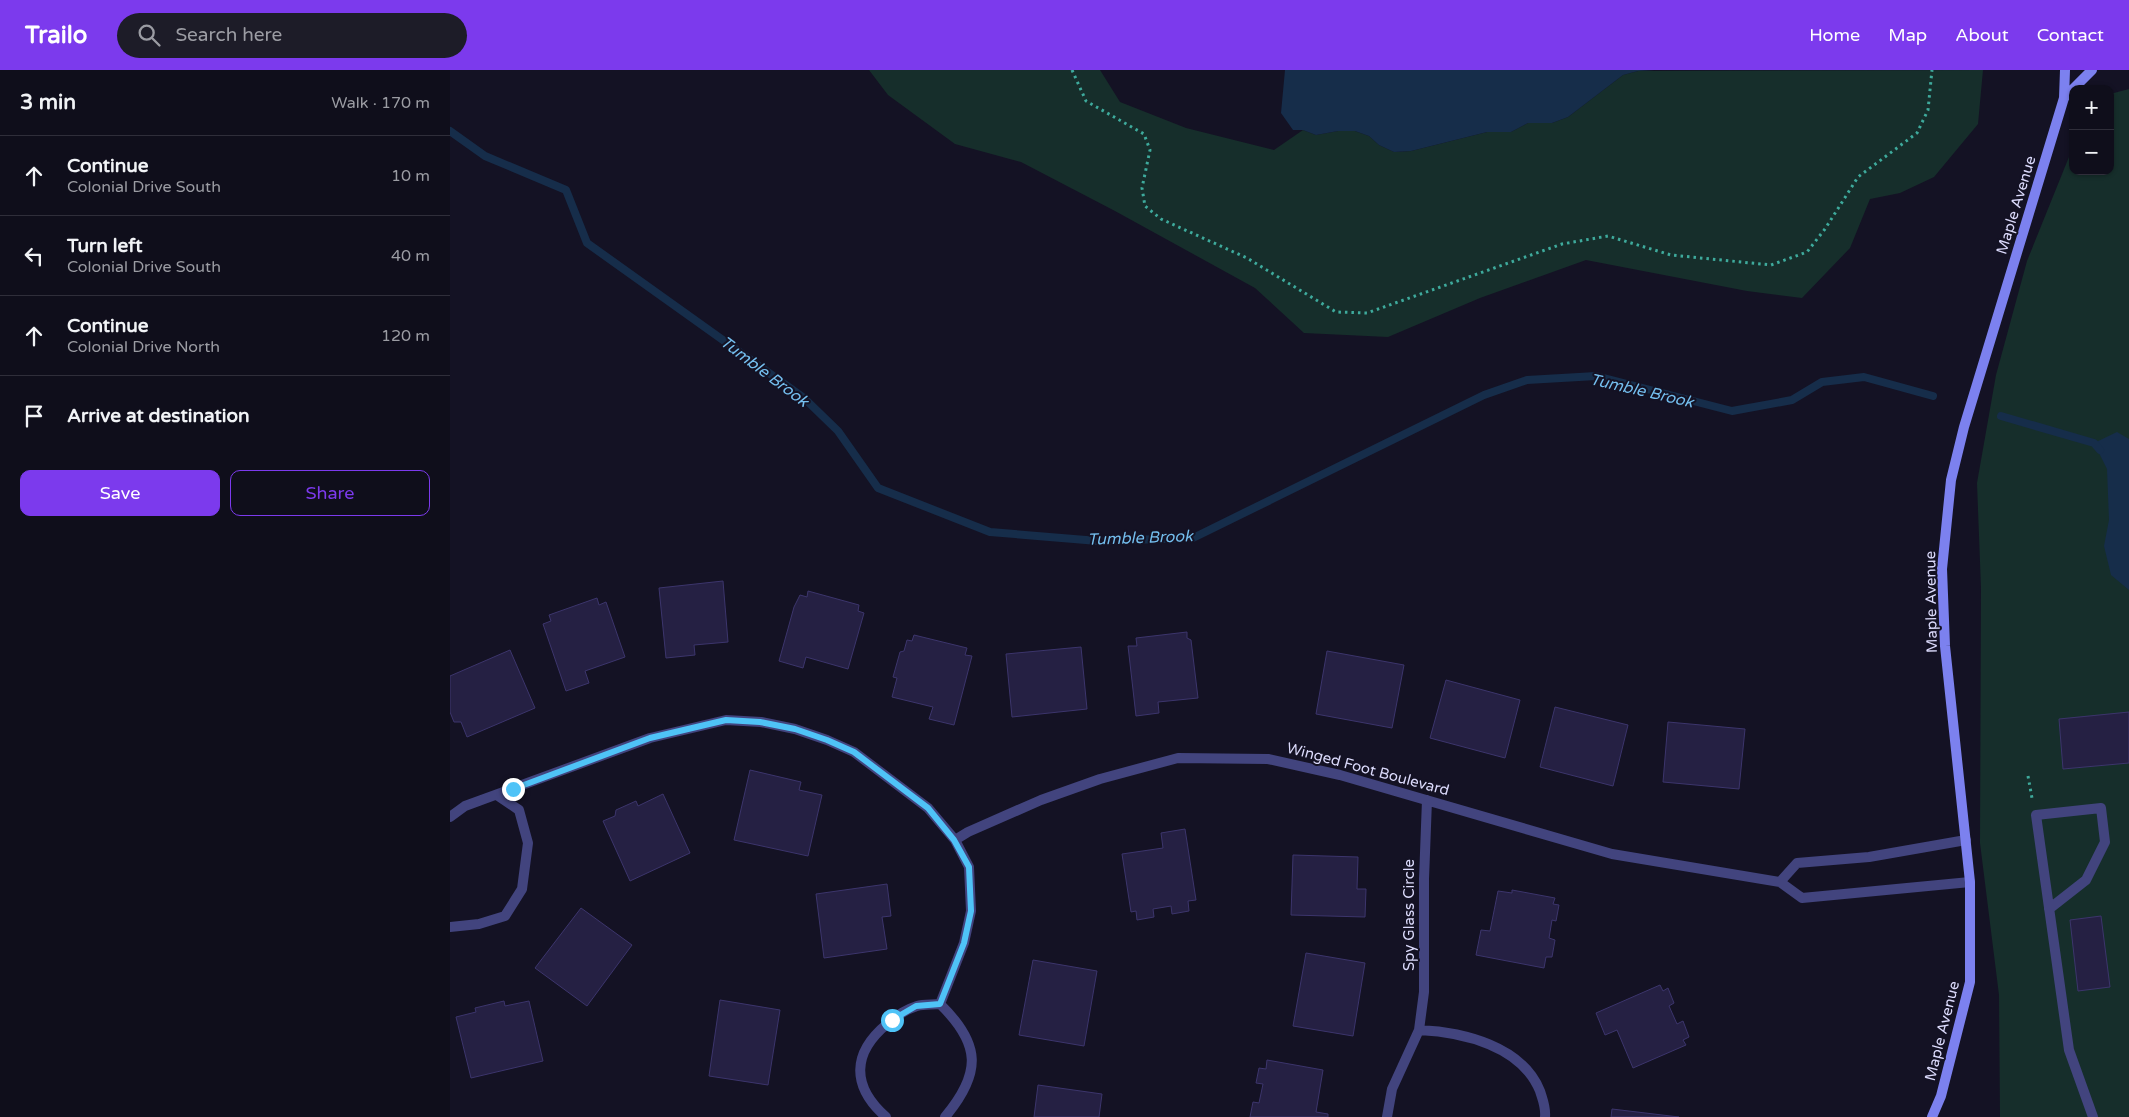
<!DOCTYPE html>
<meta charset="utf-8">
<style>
body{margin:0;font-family:"Varela Round",sans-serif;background:#1d1c28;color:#f1f3f6}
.controls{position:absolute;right:15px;top:15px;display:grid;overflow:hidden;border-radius:10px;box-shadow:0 1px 4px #0004}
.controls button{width:45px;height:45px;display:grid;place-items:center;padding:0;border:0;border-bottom:1px solid #2f2e3a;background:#0f0e1b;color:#f1f3f6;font:25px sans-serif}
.stop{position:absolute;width:15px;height:15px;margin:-11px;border:4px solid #4fc3f7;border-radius:50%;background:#fff}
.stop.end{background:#4fc3f7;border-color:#fff;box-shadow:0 1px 5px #0008}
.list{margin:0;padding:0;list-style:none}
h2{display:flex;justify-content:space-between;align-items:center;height:65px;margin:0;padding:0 20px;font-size:21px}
h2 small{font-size:16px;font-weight:400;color:#9b9ca3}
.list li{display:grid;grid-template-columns:32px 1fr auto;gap:15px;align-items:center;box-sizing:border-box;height:80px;padding:0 20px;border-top:1px solid #2f2e3a}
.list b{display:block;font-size:19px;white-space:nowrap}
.list p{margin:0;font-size:16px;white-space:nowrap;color:#9b9ca3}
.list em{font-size:16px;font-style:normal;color:#9b9ca3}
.actions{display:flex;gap:10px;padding:15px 20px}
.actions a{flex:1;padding:11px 0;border:1px solid #7c3aed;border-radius:10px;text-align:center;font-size:18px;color:#7c3aed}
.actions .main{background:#7c3aed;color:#fff}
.icon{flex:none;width:28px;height:28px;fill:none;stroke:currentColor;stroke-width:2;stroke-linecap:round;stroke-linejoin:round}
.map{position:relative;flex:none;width:1679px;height:1047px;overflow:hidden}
header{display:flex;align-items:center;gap:30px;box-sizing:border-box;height:70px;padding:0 25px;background:#7c3aed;color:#fff}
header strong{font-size:24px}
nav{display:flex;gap:28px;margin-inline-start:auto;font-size:18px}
.search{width:350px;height:45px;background:#1d1c28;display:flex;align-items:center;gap:12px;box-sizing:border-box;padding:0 18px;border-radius:28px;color:#9b9ca3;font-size:19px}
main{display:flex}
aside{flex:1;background:#0f0e1b}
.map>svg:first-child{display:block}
.green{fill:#162e2b}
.water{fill:#162d4a}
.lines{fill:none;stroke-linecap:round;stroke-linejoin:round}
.stream{stroke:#162d4a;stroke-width:8}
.building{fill:#252043;stroke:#3c356c}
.path{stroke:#3eaa9c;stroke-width:3;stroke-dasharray:2.5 4;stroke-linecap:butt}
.lane{stroke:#42447e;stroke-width:10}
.street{stroke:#42447e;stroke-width:10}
.secondary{stroke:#7c81ef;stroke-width:10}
.route{stroke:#4fc3f7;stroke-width:6}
.labels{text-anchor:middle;stroke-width:4;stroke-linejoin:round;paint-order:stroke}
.street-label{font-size:15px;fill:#dbdafb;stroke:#141224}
.water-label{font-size:16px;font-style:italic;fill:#74beee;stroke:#141224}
</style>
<header>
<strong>Trailo</strong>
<div class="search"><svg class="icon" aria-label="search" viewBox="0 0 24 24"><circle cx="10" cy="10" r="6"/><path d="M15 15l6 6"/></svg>Search here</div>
<nav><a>Home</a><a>Map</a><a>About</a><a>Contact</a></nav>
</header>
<main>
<aside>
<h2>3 min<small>Walk · 170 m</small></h2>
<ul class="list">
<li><svg class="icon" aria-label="ahead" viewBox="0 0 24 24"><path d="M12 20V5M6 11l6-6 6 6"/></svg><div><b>Continue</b><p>Colonial Drive South</p></div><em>10 m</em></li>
<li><svg class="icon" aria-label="left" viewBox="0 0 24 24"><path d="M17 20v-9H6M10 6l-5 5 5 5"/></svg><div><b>Turn left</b><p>Colonial Drive South</p></div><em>40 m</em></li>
<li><svg class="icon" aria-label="ahead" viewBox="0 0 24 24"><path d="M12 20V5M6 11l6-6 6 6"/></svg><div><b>Continue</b><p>Colonial Drive North</p></div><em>120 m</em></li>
<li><svg class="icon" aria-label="arrive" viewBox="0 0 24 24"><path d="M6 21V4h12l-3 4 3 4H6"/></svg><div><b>Arrive at destination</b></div></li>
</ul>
<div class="actions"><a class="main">Save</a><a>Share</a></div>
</aside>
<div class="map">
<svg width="1679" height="1047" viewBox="0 0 1679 1047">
<rect width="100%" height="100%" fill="#141224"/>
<!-- green -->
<path class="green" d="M419,0H650L670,32L736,58L824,80L853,60L866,65L888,61H905L919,66L929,75L944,82L961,81L1037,62H1061L1078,53H1102L1118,47L1173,5L1188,1L1533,0L1528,54L1484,107L1450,123L1420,129L1400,178L1352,228L1297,221L1136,190L1030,228L938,267L854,263L805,218L665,141L571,92L505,74L438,25Z
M1679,19V1047H1550L1549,925L1530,773L1531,518L1527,413L1546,305L1577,191L1623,77V101H1660V24Z"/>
<!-- water -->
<path class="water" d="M835,0H1205L1188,1L1173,5L1118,47L1102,53H1078L1061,62H1037L961,81L944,82L929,75L919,66L905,61H888L866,65L853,60H843L831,43Z
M1667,362L1679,369V520L1661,505L1654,476L1659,450L1657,399L1644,373Z"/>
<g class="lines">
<!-- stream -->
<path class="stream" d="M0,61L35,86L116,120L137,173L354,328L388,361L428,418L540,462L648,471L743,468L1034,325L1077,310L1146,306L1282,341L1342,330L1372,312L1414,307L1483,326
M1551,346L1644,373L1650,380"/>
</g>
<!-- building -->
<path class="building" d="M273,511L278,572L244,575L245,585L216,588L209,518Z
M358,521L409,535L408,541L414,543L398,599L356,587L353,598L329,591L344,537L350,525L357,527Z
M147,528L149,535L156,532L175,587L135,601L139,613L116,621L93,554L101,551L99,545Z
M737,562V568L741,570L748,628L708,632L709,643L686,646L678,576H687L686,568Z
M464,565L517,578L515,585L522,586L504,655L479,649L483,637L442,627L447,608L443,607L450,582L454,581L457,570L462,571Z
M631,577L637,639L562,647L556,584Z
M60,580L85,638L17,667L11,652H4L0,642V606Z
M877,581L954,595L942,658L866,644Z
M996,610L1070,630L1055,688L980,668Z
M1105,637L1178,655L1163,716L1090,697Z
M1679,642V693L1613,699L1609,649Z
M1218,652L1295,659L1289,719L1213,712Z
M300,700L351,712L349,720L372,725L358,786L284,770Z
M213,724L240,783L180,811L153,751L165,746L166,740L186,731L188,736Z
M735,759L746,830L738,831L739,841L722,844L721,836L703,839L704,847L687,850L686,841L681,842L672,784L713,778L711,763Z
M843,785L908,787L907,819H916L915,847L841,845Z
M437,814L441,846L432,847L437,879L374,888L366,824Z
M1062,820L1105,828L1103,834L1109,835L1106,851L1102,850L1099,868L1105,870L1102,887H1096L1094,898L1026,885L1031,860L1040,861L1048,821L1062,823Z
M131,838L182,875L137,936L85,898Z
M1651,846L1660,917L1628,921L1620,850Z
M856,883L915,893L903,966L843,956Z
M583,890L647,901L634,976L569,965Z
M1210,915L1213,921L1218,918L1224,933L1219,936L1227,954L1233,951L1239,967L1233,970L1236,975L1183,998L1167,960L1155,965L1146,943Z
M270,930L330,940L318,1015L259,1006Z
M54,931L55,936L79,931L93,991L21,1008L6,947L26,942L25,938Z
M817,990L873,1000L866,1042L878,1044V1047H800L803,1032L809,1033L813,1014L806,1013L809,998L816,999Z
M588,1015L652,1024L649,1047H584Z
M1162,1039L1229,1047H1161Z"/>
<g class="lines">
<!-- path -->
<path class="path" d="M622,0L636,31L694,64L700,80L692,118L695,136L711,149L797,188L886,242L917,243L1112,174L1158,166L1221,185L1321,195L1357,182L1375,159L1408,107L1467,63L1478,40L1482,0
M1578,706L1582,728"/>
<!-- lane -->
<path class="lane" d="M1599,839L1636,810L1655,772L1651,738L1586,745L1619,980L1643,1047"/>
<!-- street -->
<path class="street" d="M0,747L15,736L200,668L276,650L311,652L345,659L377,670L404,682L478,738L505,770L519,797L521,841L514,873L490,934
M505,770L518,762L591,730L650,709L728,688L818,689L890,705L1162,784L1330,812
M1516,770L1419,787L1347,793L1330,812L1352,828L1520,812
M0,857L29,854L55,846L72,819L78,773L69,740L47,725
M969,960C1013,962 1072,976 1090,1021C1093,1031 1096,1037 1095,1047
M436,1047C401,1016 402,983 437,954C445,947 457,939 467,936C474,934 482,935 490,934C531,974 532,1003 495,1047
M937,1047L942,1019L969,960L974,922V809L977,730"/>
<!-- secondary -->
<path class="secondary" d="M1614,28L1642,0
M1482,1047L1491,1026L1520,912V812L1495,576L1492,499L1501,410L1514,357L1614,28L1615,0"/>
</g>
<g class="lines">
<!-- route -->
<path class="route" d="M63,719L200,668L276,650L310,652L345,659L377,670L404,682L478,738L504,770L519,797L521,841L514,873L490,934L466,936L442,950"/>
</g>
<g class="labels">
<!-- street labels -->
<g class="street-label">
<text transform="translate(1566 135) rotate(-73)" y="5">Maple Avenue</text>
<text transform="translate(1481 532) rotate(-91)" y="5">Maple Avenue</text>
<text transform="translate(918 699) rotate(15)" y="5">Winged Foot Boulevard</text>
<text transform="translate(959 845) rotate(-90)" y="5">Spy Glass Circle</text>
<text transform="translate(1492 961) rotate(-76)" y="5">Maple Avenue</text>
</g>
<!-- water labels -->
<g class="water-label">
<text transform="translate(315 301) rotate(37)" y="6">Tumble Brook</text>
<text transform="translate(1192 320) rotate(13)" y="6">Tumble Brook</text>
<text transform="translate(690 467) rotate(-2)" y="6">Tumble Brook</text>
</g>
</g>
</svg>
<div class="controls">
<button>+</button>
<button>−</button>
</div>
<div class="stop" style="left:442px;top:950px"></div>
<div class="stop end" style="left:63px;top:719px"></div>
</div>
</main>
